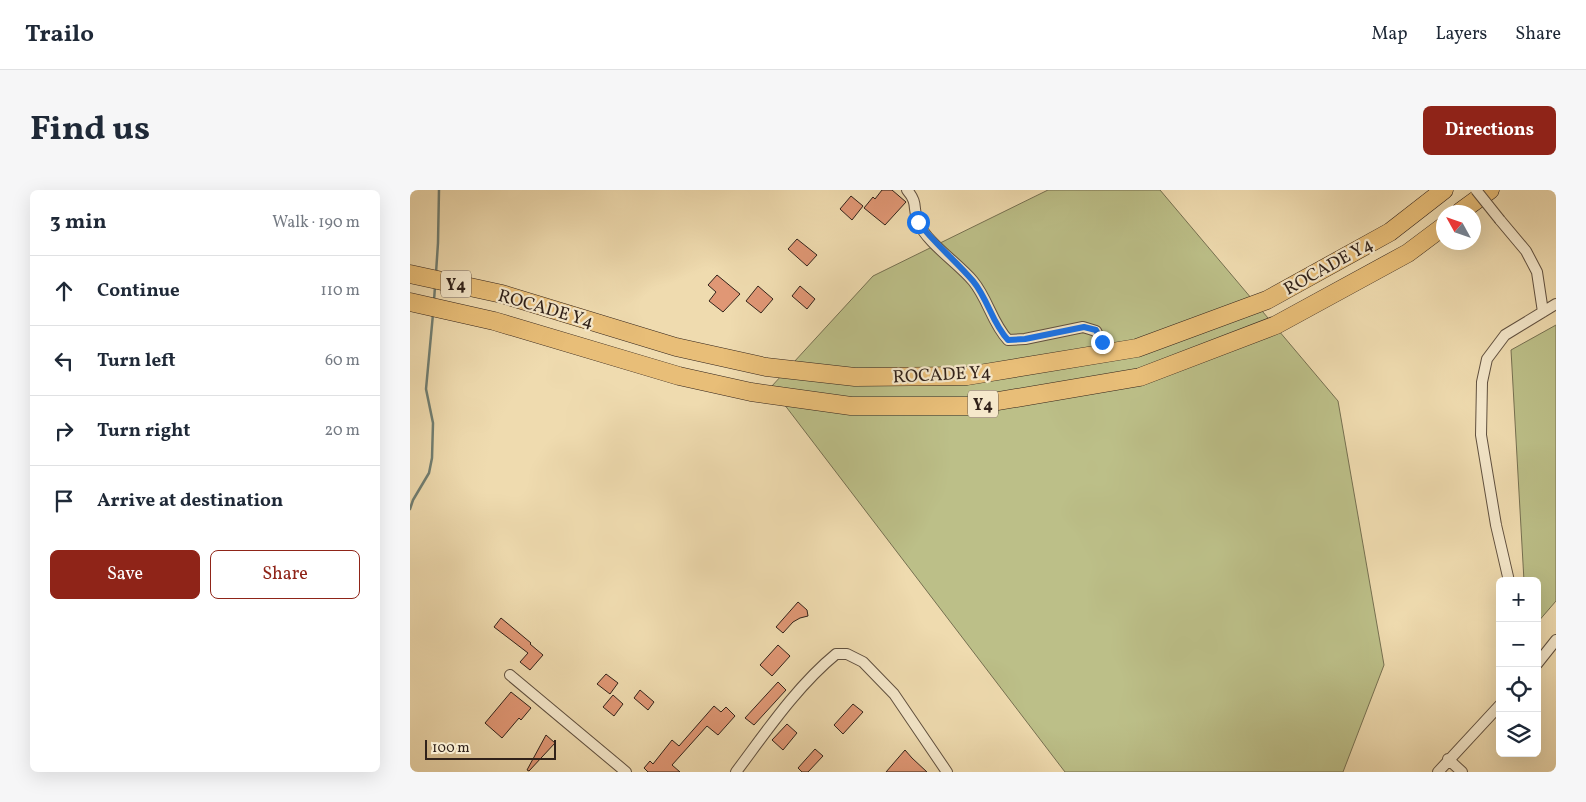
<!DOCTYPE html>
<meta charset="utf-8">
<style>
body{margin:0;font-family:Vollkorn,serif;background:#f6f6f7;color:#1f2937}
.controls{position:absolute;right:15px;bottom:15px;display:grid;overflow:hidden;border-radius:8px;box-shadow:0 5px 20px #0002}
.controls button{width:45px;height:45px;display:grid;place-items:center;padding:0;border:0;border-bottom:1px solid #e0e1e3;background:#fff;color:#1f2937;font:25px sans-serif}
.compass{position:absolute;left:1026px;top:15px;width:45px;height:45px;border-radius:50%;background:#fff;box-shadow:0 5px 20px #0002;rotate:310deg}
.scale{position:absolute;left:15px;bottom:12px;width:131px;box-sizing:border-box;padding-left:5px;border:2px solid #31221a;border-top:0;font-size:14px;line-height:18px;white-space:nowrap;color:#31221a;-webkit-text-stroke:4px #f5e8cb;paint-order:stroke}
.stop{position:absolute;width:15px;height:15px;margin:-11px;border:4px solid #1a73e8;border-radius:50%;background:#fff}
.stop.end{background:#1a73e8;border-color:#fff;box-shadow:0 1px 5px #0008}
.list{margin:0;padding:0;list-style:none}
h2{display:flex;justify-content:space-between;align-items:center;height:65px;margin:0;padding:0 20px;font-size:21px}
h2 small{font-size:16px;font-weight:400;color:#747a83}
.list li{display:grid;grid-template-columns:32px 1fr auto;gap:15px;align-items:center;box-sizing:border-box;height:70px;padding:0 20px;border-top:1px solid #e0e1e3}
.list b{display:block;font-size:19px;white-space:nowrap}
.list em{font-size:16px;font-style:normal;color:#747a83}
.actions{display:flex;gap:10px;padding:15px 20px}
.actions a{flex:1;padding:11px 0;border:1px solid #8f2418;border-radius:8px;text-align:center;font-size:18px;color:#8f2418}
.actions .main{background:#8f2418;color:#fff}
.icon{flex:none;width:28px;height:28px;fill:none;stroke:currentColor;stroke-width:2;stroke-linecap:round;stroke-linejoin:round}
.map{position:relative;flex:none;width:1146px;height:582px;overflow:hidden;border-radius:8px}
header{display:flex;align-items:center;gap:30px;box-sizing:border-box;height:70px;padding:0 25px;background:#fff;border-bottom:1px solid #e0e1e3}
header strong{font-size:24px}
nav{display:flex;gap:28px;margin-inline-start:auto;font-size:18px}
.intro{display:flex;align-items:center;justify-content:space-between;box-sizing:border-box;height:120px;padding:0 30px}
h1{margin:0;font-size:35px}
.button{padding:12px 22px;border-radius:8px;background:#8f2418;color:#fff;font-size:18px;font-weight:700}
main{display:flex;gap:30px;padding:0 30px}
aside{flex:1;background:#fff;border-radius:8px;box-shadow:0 5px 20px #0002}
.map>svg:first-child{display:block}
.green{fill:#bcbf88;stroke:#767051}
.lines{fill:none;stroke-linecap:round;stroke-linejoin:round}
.stream{stroke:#707e72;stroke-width:2.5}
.building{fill:#e09775;stroke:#31221a}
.minor-casing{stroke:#60503f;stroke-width:12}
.trunk-casing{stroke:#31221a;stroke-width:19}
.minor{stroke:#f5e8cb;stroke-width:10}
.trunk{stroke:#e8be78;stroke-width:18}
.minor-bridge-casing{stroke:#60503f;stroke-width:12;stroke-linecap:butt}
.minor-bridge{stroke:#f5e8cb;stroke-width:10}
.route{stroke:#1a73e8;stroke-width:6}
.labels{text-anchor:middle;stroke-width:4.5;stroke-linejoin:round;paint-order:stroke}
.shield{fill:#f5e8cb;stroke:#6c5d4f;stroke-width:1}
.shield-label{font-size:16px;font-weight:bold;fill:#31221a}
.street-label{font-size:18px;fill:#31221a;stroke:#f5e8cb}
</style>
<header>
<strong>Trailo</strong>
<nav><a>Map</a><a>Layers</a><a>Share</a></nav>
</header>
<div class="intro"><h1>Find us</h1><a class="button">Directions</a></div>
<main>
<aside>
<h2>3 min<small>Walk · 190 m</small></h2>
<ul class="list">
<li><svg class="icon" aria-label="ahead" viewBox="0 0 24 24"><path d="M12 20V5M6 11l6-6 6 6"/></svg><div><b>Continue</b></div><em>110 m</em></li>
<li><svg class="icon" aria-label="left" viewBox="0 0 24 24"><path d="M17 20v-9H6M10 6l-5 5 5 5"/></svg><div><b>Turn left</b></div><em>60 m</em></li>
<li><svg class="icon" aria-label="right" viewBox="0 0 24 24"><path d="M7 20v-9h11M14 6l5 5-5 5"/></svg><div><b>Turn right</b></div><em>20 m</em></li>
<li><svg class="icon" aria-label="arrive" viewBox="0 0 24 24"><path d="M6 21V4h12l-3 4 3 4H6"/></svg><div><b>Arrive at destination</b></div></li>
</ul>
<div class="actions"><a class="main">Save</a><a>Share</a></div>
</aside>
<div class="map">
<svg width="1146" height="582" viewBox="0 0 1146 582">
<rect width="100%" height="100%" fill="#efdbaf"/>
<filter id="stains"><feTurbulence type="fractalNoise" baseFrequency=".004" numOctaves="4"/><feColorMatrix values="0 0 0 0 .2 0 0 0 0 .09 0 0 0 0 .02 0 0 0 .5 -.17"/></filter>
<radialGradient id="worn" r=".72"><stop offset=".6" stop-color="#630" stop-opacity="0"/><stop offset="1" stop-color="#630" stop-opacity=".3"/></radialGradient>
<!-- green -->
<path class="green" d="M638,0H750L928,211L974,475L933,582H655L361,197L463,86Z
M1146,135V411L1127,433V391H1114L1101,160Z"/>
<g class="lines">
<!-- stream -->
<path class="stream" d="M26,83L28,53L29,0
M24,111L25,96
M0,319L3,310L19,283L22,268L23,233L16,199L23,124"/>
</g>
<!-- building -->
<path class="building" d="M472,0H482L496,12L475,35L454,18L463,7L465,9Z
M441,6L453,16L442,30L430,19Z
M387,49L407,65L397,76L378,59Z
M307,85L330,104L313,122L299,111L306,102L298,95Z
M348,96L363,109L351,123L336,111Z
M390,96L405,109L397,119L382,106Z
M388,412L397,420L398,426L390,428L383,432L373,443L366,437Z
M91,428L121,453L120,454L133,465L120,480L110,472L118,463L84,437Z
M368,455L380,466L362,486L350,475Z
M196,484L208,493L200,504L187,494Z
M368,492L376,500L344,535L335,528Z
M230,500L244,512L238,520L224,508Z
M101,502L121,518L111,530L109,528L92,548L75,533Z
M203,505L213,514L204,526L193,517Z
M443,514L453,522L433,544L424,535Z
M304,516L311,522L316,517L325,526L308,545L297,536L262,575L270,582H238L234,578L240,571L243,574L262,550L269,556Z
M377,534L387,543L373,560L362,550Z
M136,545L145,553L119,581L117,580Z
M405,559L413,566L398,582H392L388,578Z
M495,560L502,568L517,582H476Z"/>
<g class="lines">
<defs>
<path id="minor" d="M497,0C509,14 502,18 508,32C517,53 548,73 563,91C578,109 582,133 598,150L615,149L673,137L686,141L697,163
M1090,30L1116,61L1127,82L1133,122
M1099,391L1086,335L1071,245L1072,192L1077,169L1095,145L1146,114
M1127,474L1146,450
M100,485L216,582
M1038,569L1052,582
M326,582C356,542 387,496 426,464H437L453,472L484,504L537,582
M1028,582L1090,515"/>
<path id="trunk" d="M1050,22L1080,0
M0,84L92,104L266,157L356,177L445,187L557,186L727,158L857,110L980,42L1034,0
M0,112L84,131L269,186L341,202L441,216H559L730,187L866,135L998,63L1034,36"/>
</defs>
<!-- minor casing -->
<use href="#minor" class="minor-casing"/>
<!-- trunk casing -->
<use href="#trunk" class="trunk-casing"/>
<!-- minor -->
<use href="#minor" class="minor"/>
<!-- trunk -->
<use href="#trunk" class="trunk"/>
<defs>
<path id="minor-bridge" d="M1066,0L1090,30"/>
</defs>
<!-- minor-bridge casing -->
<use href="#minor-bridge" class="minor-bridge-casing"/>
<!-- minor-bridge -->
<use href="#minor-bridge" class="minor-bridge"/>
</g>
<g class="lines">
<!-- route -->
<path class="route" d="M508,32C525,54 545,70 563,91C578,109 582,133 598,150L615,149L674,137L686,140L692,152"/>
</g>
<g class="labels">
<!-- shield labels -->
<g class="shield">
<rect x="31" y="80.5" width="30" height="27" rx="4"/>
<rect x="558" y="200.5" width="30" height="27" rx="4"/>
</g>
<g class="shield-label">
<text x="46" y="100">Y4</text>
<text x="573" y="220">Y4</text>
</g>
<!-- street labels -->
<g class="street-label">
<text transform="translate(918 76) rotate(-29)" y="6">ROCADE Y4</text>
<text transform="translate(136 118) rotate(16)" y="6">ROCADE Y4</text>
<text transform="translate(532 184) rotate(-3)" y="6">ROCADE Y4</text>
</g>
</g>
<rect width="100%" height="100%" filter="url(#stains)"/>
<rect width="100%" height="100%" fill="url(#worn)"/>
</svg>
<div class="controls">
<button>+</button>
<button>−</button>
<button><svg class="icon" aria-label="locate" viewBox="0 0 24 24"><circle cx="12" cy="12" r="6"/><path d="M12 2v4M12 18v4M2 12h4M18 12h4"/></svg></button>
<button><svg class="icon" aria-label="layers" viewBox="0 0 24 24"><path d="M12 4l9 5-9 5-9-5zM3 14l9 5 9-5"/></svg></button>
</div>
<svg class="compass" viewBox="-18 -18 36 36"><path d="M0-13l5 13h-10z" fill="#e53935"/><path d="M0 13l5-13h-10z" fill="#747a83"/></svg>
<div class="scale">100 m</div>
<div class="stop" style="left:508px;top:32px"></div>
<div class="stop end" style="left:692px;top:152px"></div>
</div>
</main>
